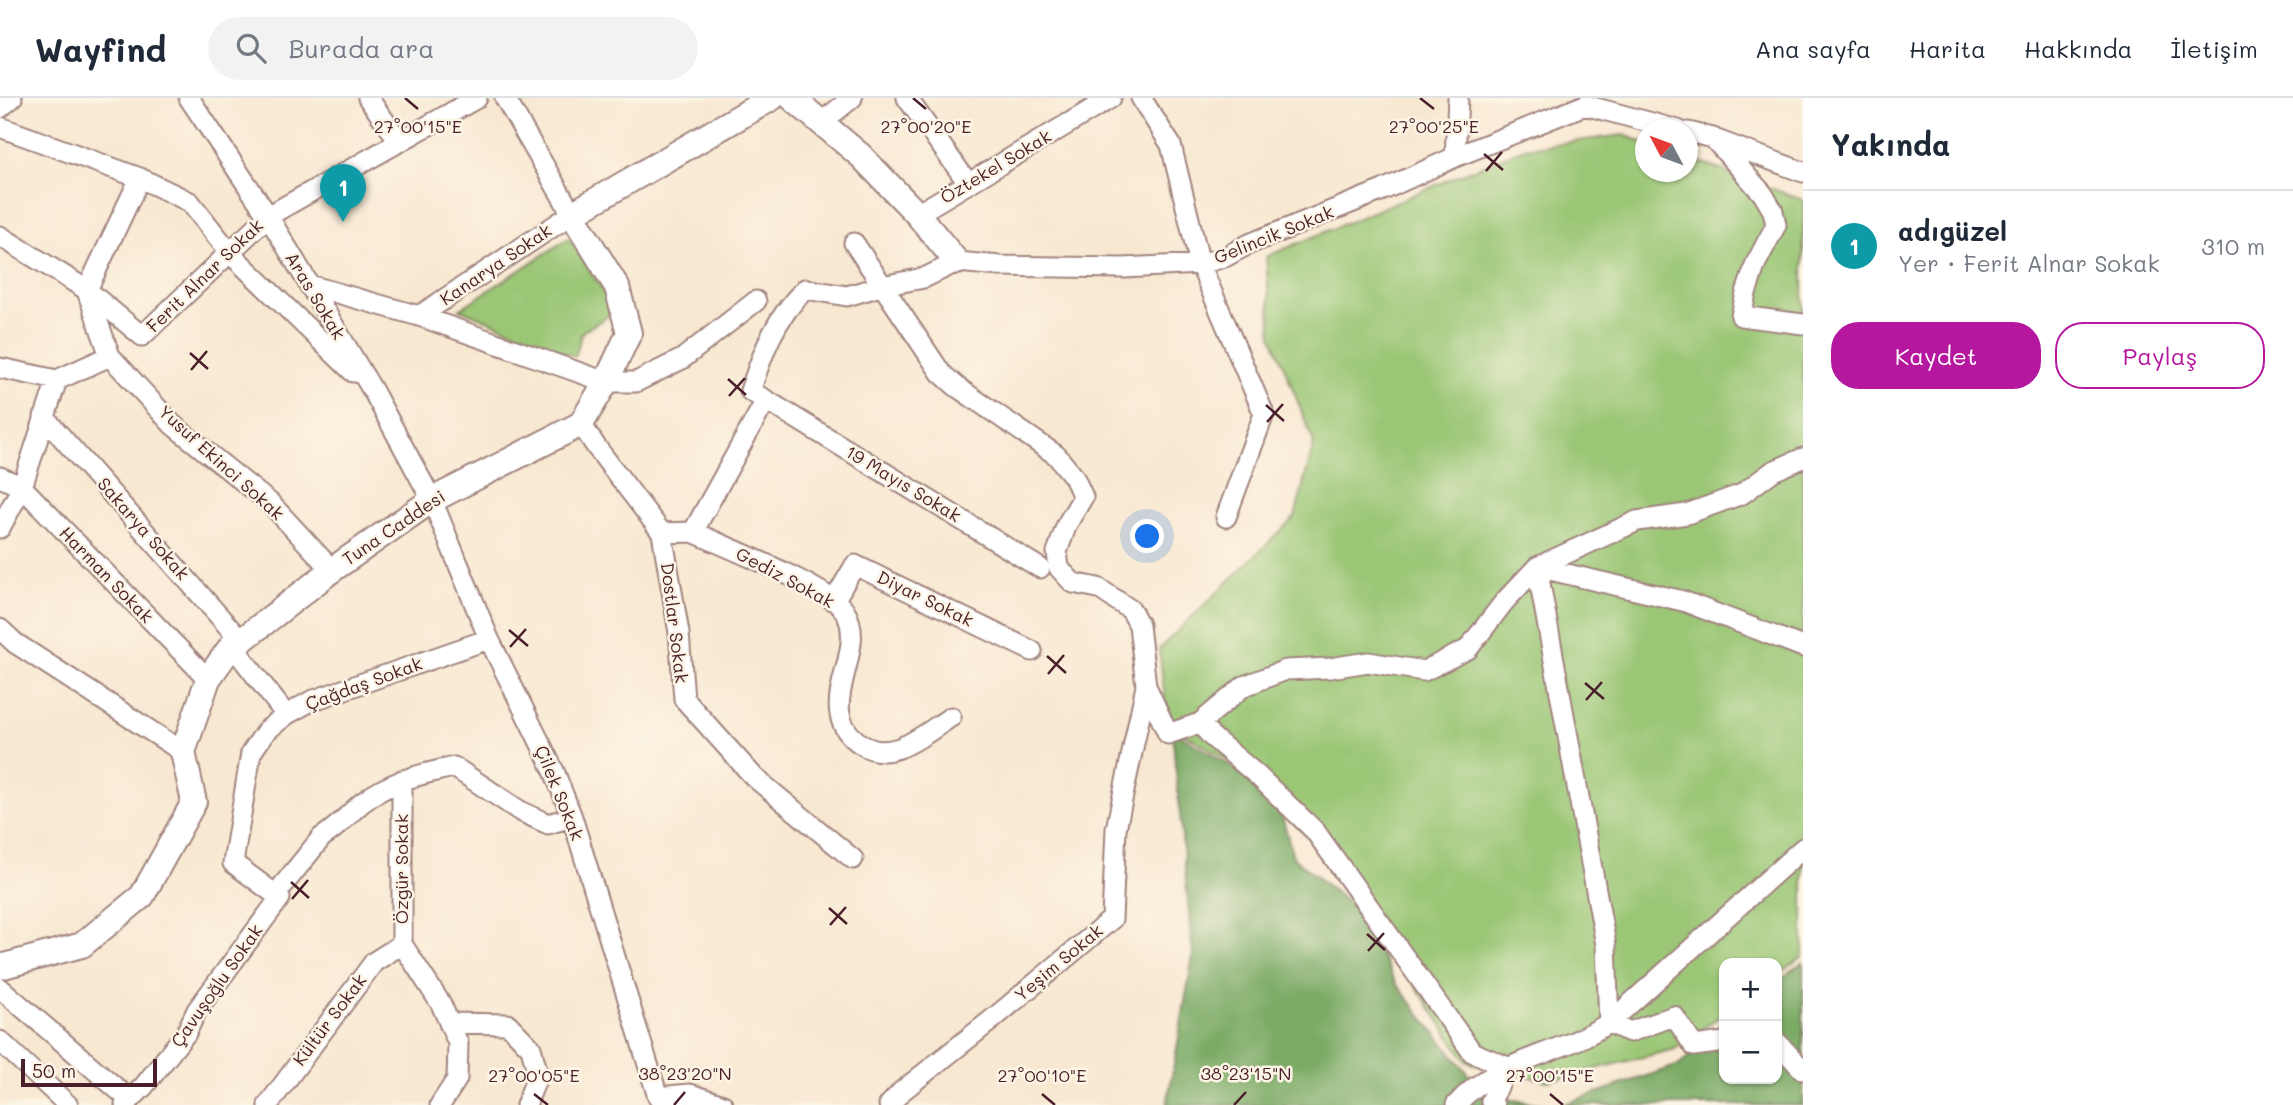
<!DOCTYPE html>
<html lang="tr">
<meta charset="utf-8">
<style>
body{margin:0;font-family:Mali,sans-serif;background:#f2f2f3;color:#1f2937}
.controls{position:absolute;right:21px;bottom:21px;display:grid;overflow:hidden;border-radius:14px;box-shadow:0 2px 5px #0004}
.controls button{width:63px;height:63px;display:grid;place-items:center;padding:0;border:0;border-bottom:2px solid #e0e1e3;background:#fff;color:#1f2937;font:35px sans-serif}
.compass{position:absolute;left:1635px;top:21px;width:63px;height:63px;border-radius:50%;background:#fff;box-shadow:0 2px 5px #0004;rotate:311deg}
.scale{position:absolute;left:21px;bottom:18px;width:136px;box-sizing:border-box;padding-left:7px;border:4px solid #4a1f2b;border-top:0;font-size:19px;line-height:24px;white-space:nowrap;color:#4a1f2b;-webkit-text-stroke:5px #fcf5e5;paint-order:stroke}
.you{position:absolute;left:1148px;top:439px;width:24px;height:24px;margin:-18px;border:5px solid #fff;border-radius:50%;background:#1a73e8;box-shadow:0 0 0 10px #1a73e833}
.badge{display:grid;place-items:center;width:46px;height:46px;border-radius:50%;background:#b5179e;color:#fff;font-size:23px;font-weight:700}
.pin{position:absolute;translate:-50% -58px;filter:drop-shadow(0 2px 4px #0008)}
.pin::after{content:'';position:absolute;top:37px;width:24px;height:21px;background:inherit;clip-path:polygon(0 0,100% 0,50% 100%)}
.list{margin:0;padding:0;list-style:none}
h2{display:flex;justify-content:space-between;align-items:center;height:91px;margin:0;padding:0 28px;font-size:30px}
h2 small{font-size:23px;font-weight:400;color:#747a83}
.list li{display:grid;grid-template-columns:46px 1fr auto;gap:21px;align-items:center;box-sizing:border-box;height:112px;padding:0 28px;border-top:2px solid #e0e1e3}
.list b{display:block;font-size:26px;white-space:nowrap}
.list p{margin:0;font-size:23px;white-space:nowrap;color:#747a83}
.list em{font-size:23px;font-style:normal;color:#747a83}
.actions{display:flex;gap:14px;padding:21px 28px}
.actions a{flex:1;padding:16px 0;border:2px solid #b5179e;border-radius:28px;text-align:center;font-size:24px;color:#b5179e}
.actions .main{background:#b5179e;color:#fff}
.icon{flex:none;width:38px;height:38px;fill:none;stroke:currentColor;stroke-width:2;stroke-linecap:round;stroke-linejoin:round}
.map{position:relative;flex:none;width:1803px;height:1007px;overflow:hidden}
header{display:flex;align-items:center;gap:42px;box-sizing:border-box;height:98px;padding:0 35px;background:#fff;border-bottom:2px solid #e0e1e3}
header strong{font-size:33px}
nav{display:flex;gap:38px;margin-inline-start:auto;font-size:24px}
.search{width:490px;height:63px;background:#f2f2f3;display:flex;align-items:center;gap:18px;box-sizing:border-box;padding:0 24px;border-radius:38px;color:#747a83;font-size:26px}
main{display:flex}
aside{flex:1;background:#fff}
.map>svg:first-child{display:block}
.green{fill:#9ac674;stroke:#727250;stroke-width:2}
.forest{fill:#7bab66;stroke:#626548;stroke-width:2}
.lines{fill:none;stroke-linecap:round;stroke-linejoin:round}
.minor-casing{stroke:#a1847e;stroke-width:23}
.tertiary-casing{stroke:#a1847e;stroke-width:28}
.minor{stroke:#fff;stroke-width:19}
.tertiary{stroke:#fff;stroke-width:24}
.ticks{fill:none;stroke:#4a1f2b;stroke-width:2.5}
.labels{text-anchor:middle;stroke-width:5;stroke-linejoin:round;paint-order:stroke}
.street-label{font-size:18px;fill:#4a1f2b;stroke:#fcf5e5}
.ticks-label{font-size:18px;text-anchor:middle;fill:#4a1f2b;stroke:#fcf5e5;stroke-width:5;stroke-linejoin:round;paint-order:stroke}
</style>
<header>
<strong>Wayfind</strong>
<div class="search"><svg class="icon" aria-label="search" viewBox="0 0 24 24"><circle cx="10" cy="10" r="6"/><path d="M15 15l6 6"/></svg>Burada ara</div>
<nav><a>Ana sayfa</a><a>Harita</a><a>Hakkında</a><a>İletişim</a></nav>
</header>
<main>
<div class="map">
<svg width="1803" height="1007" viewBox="0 0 1803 1007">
<rect width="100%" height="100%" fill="#fcf5e5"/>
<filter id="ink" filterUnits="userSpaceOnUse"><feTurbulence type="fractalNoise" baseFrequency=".0143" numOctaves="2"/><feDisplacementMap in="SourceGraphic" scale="14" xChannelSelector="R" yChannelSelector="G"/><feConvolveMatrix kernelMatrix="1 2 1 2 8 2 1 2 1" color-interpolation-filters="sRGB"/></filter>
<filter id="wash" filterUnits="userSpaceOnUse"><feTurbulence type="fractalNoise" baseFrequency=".00686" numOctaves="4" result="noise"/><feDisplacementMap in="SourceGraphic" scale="28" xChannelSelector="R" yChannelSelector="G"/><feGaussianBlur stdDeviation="1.57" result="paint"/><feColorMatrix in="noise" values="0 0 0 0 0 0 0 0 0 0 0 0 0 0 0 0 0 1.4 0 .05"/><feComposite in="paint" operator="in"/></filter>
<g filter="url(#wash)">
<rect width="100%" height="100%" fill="#f8e8d1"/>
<!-- green -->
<path class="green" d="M1624,37L1645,45L1646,74H1688V60L1803,102V858L1777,877V865H1724V915L1675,951L1548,983L1467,964L1377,831L1311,742L1241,670L1168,626L1159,551L1295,419L1314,345L1272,238L1266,159L1524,50Z
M569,140L616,213L582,234L575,259L460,211Z"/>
<!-- forest -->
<path class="forest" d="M1172,632L1226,665L1260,690L1283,721L1293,759L1360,815L1396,886L1486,998L1548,1007H1167L1193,858Z
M1803,864V1007H1561L1679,967L1724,928V981H1777V884Z"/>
</g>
<g filter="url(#ink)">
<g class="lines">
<defs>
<path id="minor" d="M189,0L268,118L373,293L432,402L489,541L554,673L572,719L658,999
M368,0L400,44
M907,0L968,85
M1141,0L1171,47L1200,166L1264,316L1226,419
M0,10L12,0
M822,24L852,0
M0,29L140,80L190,104L230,155L353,274
M1688,34L1713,40L1763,96L1773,113L1776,127L1756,165L1746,195L1741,218L1803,226
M1714,41L1803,74
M1455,59L1458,0
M917,116L1111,0
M0,138L87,192L142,238L268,118L477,0
M854,145L941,275L957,289L1056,357L1074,379L1083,399L1067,426L1057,454L1059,470L1073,485L1098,490L1131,512L1139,527L1146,588L1168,636L1200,625
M309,187L419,218L606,284H636L682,261L756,203
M87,192L140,80
M419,218L572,116L505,0
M110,258L173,327L270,405L332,472
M0,270L57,282
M766,302L1040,470
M44,319L241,543
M581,326L597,350L662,435L679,535L684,601L754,679L853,761
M0,379L22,389L208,581
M0,430L22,389L57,282L110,258L87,193
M693,434C724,448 827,489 844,512C872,553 808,611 861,646C892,667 925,635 951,619
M662,435L693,434L766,302L750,293C764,252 774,222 805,191L847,198L881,188L924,180L957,164L1000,168L1124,170L1200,166L1225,159L1249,146L1383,92L1455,59L1585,7L1678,32
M834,503L855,467L1032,553
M0,531L15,545L183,654
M232,547L286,617
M402,682V846L441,906L458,945L457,981L440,1007
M276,796L322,739C338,730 349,715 363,704C390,683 421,676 454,669L520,713L548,726L572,719
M0,890L130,1002
M449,925L508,926L531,950L538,976L526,1007
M1609,925L1606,847L1537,469L1683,503L1803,549
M1609,925L1803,750
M0,943L68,1007
M1777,944L1803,972
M658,999L690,996L723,1007
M125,1007L144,988L186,935L197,912L280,800L233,765L251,655L266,633L286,617L311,603L489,541
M268,1007L374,864L402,846
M889,1007L902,993L994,920L1112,821L1116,731L1146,588
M1456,1007C1486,972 1534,960 1575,943C1587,938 1598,931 1609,925L1630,934L1674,918L1694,948L1724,944
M1494,1007L1491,1003L1508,969L1472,954L1315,733L1257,677L1211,638L1200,625L1244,588L1286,572L1330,570L1368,564L1424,573L1468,551L1504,504L1537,469L1637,423L1687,416L1742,396L1773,373L1803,360"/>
<path id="tertiary" d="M792,0L861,58L917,116L957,164
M0,869L82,847L142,798L194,704L183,654L208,581L232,547L241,543L332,472L432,402L581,326L606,284L629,235L617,189L572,116L772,0"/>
</defs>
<!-- minor casing -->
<use href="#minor" class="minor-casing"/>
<!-- tertiary casing -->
<use href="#tertiary" class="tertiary-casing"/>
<!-- minor -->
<use href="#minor" class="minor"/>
<!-- tertiary -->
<use href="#tertiary" class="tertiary"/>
</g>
</g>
<!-- ticks -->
<path class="ticks" d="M405,0L418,11M913,0L926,11M1420,0L1434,11M1484,56L1503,72M1486,73L1502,54M190,255L208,271M191,272L207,253M728,281L746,297M729,298L745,280M1266,307L1284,323M1267,324L1283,306M509,532L528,548M510,549L526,531M1047,558L1066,575M1048,576L1064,557M1585,585L1604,601M1586,602L1602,584M291,784L309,800M292,801L308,782M829,810L847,826M830,827L846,809M1367,836L1385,852M1368,853L1384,835M534,996L548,1007M1042,996L1055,1007M1550,996L1563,1007M674,1007L685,994M1234,1007L1246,994"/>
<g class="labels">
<!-- street labels -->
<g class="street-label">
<text transform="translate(996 69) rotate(-31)" y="6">Öztekel Sokak</text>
<text transform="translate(1274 137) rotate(-22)" y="6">Gelincik Sokak</text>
<text transform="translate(496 167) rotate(-34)" y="6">Kanarya Sokak</text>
<text transform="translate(205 178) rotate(-44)" y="6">Ferit Alnar Sokak</text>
<text transform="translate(315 198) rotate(59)" y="6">Aras Sokak</text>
<text transform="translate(221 365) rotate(42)" y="6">Yusuf Ekinci Sokak</text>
<text transform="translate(903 386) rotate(31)" y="6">19 Mayıs Sokak</text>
<text transform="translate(394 430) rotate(-34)" y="6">Tuna Caddesi</text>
<text transform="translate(143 431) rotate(49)" y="6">Sakarya Sokak</text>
<text transform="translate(106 477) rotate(46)" y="6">Harman Sokak</text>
<text transform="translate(785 480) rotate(28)" y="6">Gediz Sokak</text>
<text transform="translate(925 501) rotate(26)" y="6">Diyar Sokak</text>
<text transform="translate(674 525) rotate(83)" y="6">Dostlar Sokak</text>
<text transform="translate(364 586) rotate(-20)" y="6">Çağdaş Sokak</text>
<text transform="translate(559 695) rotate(68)" y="6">Çilek Sokak</text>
<text transform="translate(402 771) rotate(-90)" y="6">Özgür Sokak</text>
<text transform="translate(1059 865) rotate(-40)" y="6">Yeşim Sokak</text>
<text transform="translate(217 888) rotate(-55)" y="6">Çavuşoğlu Sokak</text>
<text transform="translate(330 922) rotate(-53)" y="6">Kültür Sokak</text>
</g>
</g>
<g class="ticks-label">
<text x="1434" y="35">27°00'25"E</text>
<text x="418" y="35">27°00'15"E</text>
<text x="926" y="35">27°00'20"E</text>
<text x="685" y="982">38°23'20"N</text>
<text x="1246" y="982">38°23'15"N</text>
<text x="534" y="984">27°00'05"E</text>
<text x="1042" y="984">27°00'10"E</text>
<text x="1550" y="984">27°00'15"E</text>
</g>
</svg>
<div class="controls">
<button>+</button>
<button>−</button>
</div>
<svg class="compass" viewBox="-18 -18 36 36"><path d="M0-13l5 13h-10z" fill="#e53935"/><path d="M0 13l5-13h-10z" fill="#747a83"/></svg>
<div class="scale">50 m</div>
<div class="you"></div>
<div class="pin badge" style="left:343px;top:124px;background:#0f9aa8">1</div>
</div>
<aside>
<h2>Yakında<small></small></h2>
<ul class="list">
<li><span class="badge" style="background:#0f9aa8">1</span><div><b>adıgüzel</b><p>Yer · Ferit Alnar Sokak</p></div><em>310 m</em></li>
</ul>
<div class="actions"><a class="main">Kaydet</a><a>Paylaş</a></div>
</aside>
</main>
